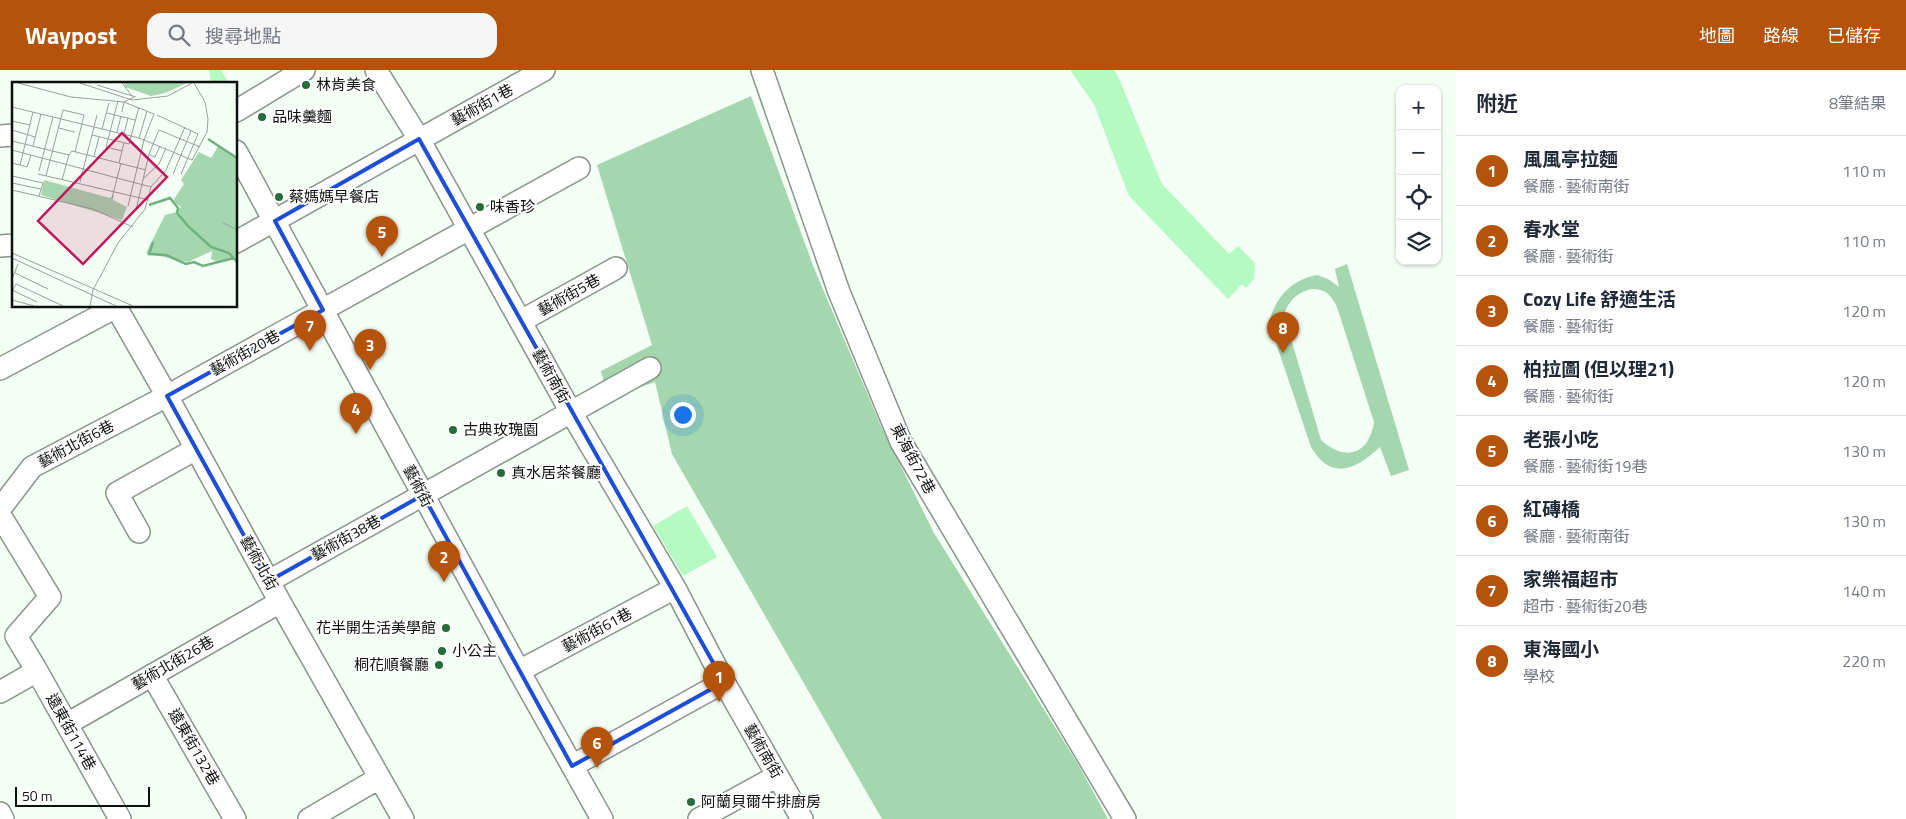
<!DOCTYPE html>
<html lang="zh-TW">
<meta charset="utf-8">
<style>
body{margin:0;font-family:"Titillium Web","Noto Sans TC",sans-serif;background:#f6f6f7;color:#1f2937}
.controls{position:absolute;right:15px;top:15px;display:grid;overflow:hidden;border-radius:10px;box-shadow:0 1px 4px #0004}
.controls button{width:45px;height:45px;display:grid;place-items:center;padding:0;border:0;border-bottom:1px solid #e0e1e3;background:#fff;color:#1f2937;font:25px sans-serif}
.scale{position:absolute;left:15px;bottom:12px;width:135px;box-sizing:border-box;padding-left:5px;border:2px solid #0c110d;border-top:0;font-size:14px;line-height:18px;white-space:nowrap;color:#0c110d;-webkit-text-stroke:4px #fff;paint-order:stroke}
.you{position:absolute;left:682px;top:344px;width:18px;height:18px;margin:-12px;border:4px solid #fff;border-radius:50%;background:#1a73e8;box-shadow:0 0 0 8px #1a73e833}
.badge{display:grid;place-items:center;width:32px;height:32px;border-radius:50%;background:#b45309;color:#fff;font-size:16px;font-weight:700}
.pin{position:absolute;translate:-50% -41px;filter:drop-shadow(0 1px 2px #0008)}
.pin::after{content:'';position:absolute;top:26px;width:18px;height:15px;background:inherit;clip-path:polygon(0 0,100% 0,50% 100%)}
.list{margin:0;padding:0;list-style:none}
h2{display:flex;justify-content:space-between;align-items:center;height:65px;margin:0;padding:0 20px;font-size:21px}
h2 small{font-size:16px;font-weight:400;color:#747a83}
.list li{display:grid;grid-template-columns:32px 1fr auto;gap:15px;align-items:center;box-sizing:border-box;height:70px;padding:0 20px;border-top:1px solid #e0e1e3}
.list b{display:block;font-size:19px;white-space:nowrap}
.list p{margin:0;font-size:16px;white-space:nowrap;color:#747a83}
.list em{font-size:16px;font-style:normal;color:#747a83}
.icon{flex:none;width:28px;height:28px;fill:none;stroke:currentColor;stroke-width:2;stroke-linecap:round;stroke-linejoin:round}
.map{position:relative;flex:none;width:1456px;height:749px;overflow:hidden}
header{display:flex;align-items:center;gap:30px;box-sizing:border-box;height:70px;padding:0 25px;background:#b45309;color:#fff}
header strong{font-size:24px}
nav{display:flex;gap:28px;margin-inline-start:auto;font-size:18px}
.search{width:350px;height:45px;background:#f6f6f7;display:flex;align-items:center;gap:12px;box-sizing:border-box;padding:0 18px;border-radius:15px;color:#747a83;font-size:19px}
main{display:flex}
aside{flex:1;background:#fff}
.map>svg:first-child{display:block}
.green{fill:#a4d7ae;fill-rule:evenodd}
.building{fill:#b5fac2}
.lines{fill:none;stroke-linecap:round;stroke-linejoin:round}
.street-casing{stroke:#88958a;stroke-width:24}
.street{stroke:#fff;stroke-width:21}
.marked{fill:none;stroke:#1d4ed8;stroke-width:4;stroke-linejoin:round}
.poi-dot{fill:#246d3a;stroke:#fff;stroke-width:2}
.labels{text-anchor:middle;stroke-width:4;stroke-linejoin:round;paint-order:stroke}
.poi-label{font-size:15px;fill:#0c110d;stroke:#fff;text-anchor:start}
.street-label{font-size:15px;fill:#0c110d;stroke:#fff}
.inset-river{fill:none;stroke:#6fb17d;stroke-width:2.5}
.inset-road{fill:none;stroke:#97a099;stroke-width:1}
.view{fill:#c2185b;fill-opacity:0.15;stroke:#c2185b;stroke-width:2.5}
.inset-edge{fill:none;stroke:#0c110d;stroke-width:2.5}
</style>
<header>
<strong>Waypost</strong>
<div class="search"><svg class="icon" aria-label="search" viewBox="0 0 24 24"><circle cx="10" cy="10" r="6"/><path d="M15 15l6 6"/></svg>搜尋地點</div>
<nav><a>地圖</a><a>路線</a><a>已儲存</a></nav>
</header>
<main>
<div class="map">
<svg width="1456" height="749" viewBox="0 0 1456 749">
<rect width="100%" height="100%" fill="#f4fff6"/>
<!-- green -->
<path class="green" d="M751,26L814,198L881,356L934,463L1078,694L1108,749H882L672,384L655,312L608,328L601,301L652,275L597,95Z
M1347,194L1409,400L1391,406L1380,377C1356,399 1332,412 1311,377L1269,252C1276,227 1291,210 1317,205L1328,209L1339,217L1335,199ZM1313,219C1326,219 1331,225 1337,237L1374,352C1369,385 1345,392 1321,370L1284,245C1288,231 1298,221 1313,219Z"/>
<!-- building -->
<path class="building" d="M209,0H221L229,14H211Z
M1070,0H1114L1118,6L1162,114L1229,184L1238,176L1255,193L1254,209L1246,218L1242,214L1228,229L1129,126L1094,34Z
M687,436L717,487L683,506L653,456Z"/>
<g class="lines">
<defs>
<path id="street" d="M376,0L419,69L572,344L675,518L724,612L802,749
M762,0L839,222L901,372L1125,749
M236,41L304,0
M0,66L14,65
M236,81L519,601L602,749
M236,172L544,0
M0,176L14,175
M116,237L167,326L280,532L403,749
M521,251L616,198
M0,299L118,236
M0,439L32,397L167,326L579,98
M0,445L50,527L16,566L37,601L120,749
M139,462L117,423L196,379
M269,511L650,298
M519,601L675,518
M152,605L235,749
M0,622L37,601
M67,654L280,532
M572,696L724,612
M0,743L3,749
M309,749L379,708
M699,749L777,706"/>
</defs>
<!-- street casing -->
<use href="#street" class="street-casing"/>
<!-- street -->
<use href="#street" class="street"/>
</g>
<!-- marked area -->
<path class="marked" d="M419,69L724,612L572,696L423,425L269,511L167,326L323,240L275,151Z"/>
<!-- markers -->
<g class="poi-dot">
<circle cx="306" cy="15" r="5"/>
<circle cx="262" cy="47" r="5"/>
<circle cx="279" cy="127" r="5"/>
<circle cx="480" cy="137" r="5"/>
<circle cx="453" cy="360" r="5"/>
<circle cx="501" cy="403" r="5"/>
<circle cx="446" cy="558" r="5"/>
<circle cx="442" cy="581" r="5"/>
<circle cx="439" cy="595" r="5"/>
<circle cx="691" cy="732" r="5"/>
</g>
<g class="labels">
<!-- poi labels -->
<g class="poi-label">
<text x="316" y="20">林肯美食</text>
<text x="272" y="52">品味羹麵</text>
<text x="289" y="132">蔡媽媽早餐店</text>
<text x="490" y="142">味香珍</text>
<text x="463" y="365">古典玫瑰園</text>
<text x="511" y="408">真水居茶餐廳</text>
<text x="436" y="563" text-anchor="end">花半開生活美學館</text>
<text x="452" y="586">小公主</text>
<text x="429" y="600" text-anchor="end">桐花順餐廳</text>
<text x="701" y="737">阿蘭貝爾牛排廚房</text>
</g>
<!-- street labels -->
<g class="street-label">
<text transform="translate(482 35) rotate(-29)" y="5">藝術街1巷</text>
<text transform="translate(569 225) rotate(-29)" y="5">藝術街5巷</text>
<text transform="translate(245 283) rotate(-29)" y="5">藝術街20巷</text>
<text transform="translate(551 306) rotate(61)" y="5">藝術南街</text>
<text transform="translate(76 374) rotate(-28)" y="5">藝術北街6巷</text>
<text transform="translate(913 389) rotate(62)" y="5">東海街72巷</text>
<text transform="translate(418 416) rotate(62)" y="5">藝術街</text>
<text transform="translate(346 468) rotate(-29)" y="5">藝術街38巷</text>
<text transform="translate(259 493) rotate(61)" y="5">藝術北街</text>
<text transform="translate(597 560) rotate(-28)" y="5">藝術街61巷</text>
<text transform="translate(173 593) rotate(-30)" y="5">藝術北街26巷</text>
<text transform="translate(71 662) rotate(61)" y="5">遠東街114巷</text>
<text transform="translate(194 677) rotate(60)" y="5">遠東街132巷</text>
<text transform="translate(763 681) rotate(60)" y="5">藝術南街</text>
</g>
</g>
<!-- overview -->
<g transform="translate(12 12)">
<rect width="225" height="225" fill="#f4fff6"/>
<path d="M112,1H175L153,11L139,14L113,5ZM207,63L225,76V177L203,179L199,177L200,169L176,180L134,171L153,133L165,130L169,125L161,119L172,102L169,98L187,70L199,76ZM32,98L98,116L102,113L101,118L115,125L110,138L29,113Z" fill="#a4d7ae"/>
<path class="inset-river" d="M196,57L225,76M137,123L158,116L166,126L165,131L176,144L199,165L217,171L225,180M141,160L137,172L154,173L174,182L182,180L191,184L222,176"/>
<path class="inset-road" d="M6,1L59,15L112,20L122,15M68,1L120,18L156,14L180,1M110,1L120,14M85,3L124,15M106,19L94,65L110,69M0,25L127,56L180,78L195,50L196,37L193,20L182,1M110,30L112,20L142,32L132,58L116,124M95,31L123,38M145,33L186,52L169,92M0,39L18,43M47,46L63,50M90,47L97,21M0,48L23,55M105,50L109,34M112,52L116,36M80,53L117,62M127,56L135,29M0,59L57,73M117,62L127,25M21,64L29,32M0,68L139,105M57,73L60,69L134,88M138,73L143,75L148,64M82,74L87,55M0,81L15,85L19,73M107,81L112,61M8,83L21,30M27,89L41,35M26,92L137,118M161,92L179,49M0,94L31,101L27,114M34,94L51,28L72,33L63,70M132,96L147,82L154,66M50,98L57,73M68,100L85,33M0,101L29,107M0,108L81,127L121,145M100,116L109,81M124,128L137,72L147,48L188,65M210,140L225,148M0,171L121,224M0,176L104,224M3,191L36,207M0,197L6,182M0,208L25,220M0,209L4,202L51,224M0,218L22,224M78,224L81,208L106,161L133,127L139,105L154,88L173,45"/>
<path class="view" d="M110,51L155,95L71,182L26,139Z"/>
<rect width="225" height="225" class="inset-edge"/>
</g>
</svg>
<div class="controls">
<button>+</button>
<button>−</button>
<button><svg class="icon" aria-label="locate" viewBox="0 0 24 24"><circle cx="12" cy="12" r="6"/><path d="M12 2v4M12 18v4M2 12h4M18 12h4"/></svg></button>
<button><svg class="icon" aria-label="layers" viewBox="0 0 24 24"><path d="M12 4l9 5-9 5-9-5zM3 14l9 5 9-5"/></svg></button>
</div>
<div class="scale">50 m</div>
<div class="you"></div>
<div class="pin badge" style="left:719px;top:632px">1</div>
<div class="pin badge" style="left:444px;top:512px">2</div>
<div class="pin badge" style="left:370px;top:300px">3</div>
<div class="pin badge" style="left:356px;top:364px">4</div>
<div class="pin badge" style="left:382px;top:187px">5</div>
<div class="pin badge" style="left:597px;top:698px">6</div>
<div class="pin badge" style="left:310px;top:281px">7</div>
<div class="pin badge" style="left:1283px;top:283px">8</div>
</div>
<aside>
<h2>附近<small>8筆結果</small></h2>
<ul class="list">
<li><span class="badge">1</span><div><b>風風亭拉麵</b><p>餐廳 · 藝術南街</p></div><em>110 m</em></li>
<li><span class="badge">2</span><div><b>春水堂</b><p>餐廳 · 藝術街</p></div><em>110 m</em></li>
<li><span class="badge">3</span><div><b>Cozy Life 舒適生活</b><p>餐廳 · 藝術街</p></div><em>120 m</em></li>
<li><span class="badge">4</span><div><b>柏拉圖 (但以理21)</b><p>餐廳 · 藝術街</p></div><em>120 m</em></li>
<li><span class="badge">5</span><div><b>老張小吃</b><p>餐廳 · 藝術街19巷</p></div><em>130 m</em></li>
<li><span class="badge">6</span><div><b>紅磚橋</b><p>餐廳 · 藝術南街</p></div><em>130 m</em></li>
<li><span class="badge">7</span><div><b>家樂福超市</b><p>超市 · 藝術街20巷</p></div><em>140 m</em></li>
<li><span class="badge">8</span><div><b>東海國小</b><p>學校</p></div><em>220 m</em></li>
</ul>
</aside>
</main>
